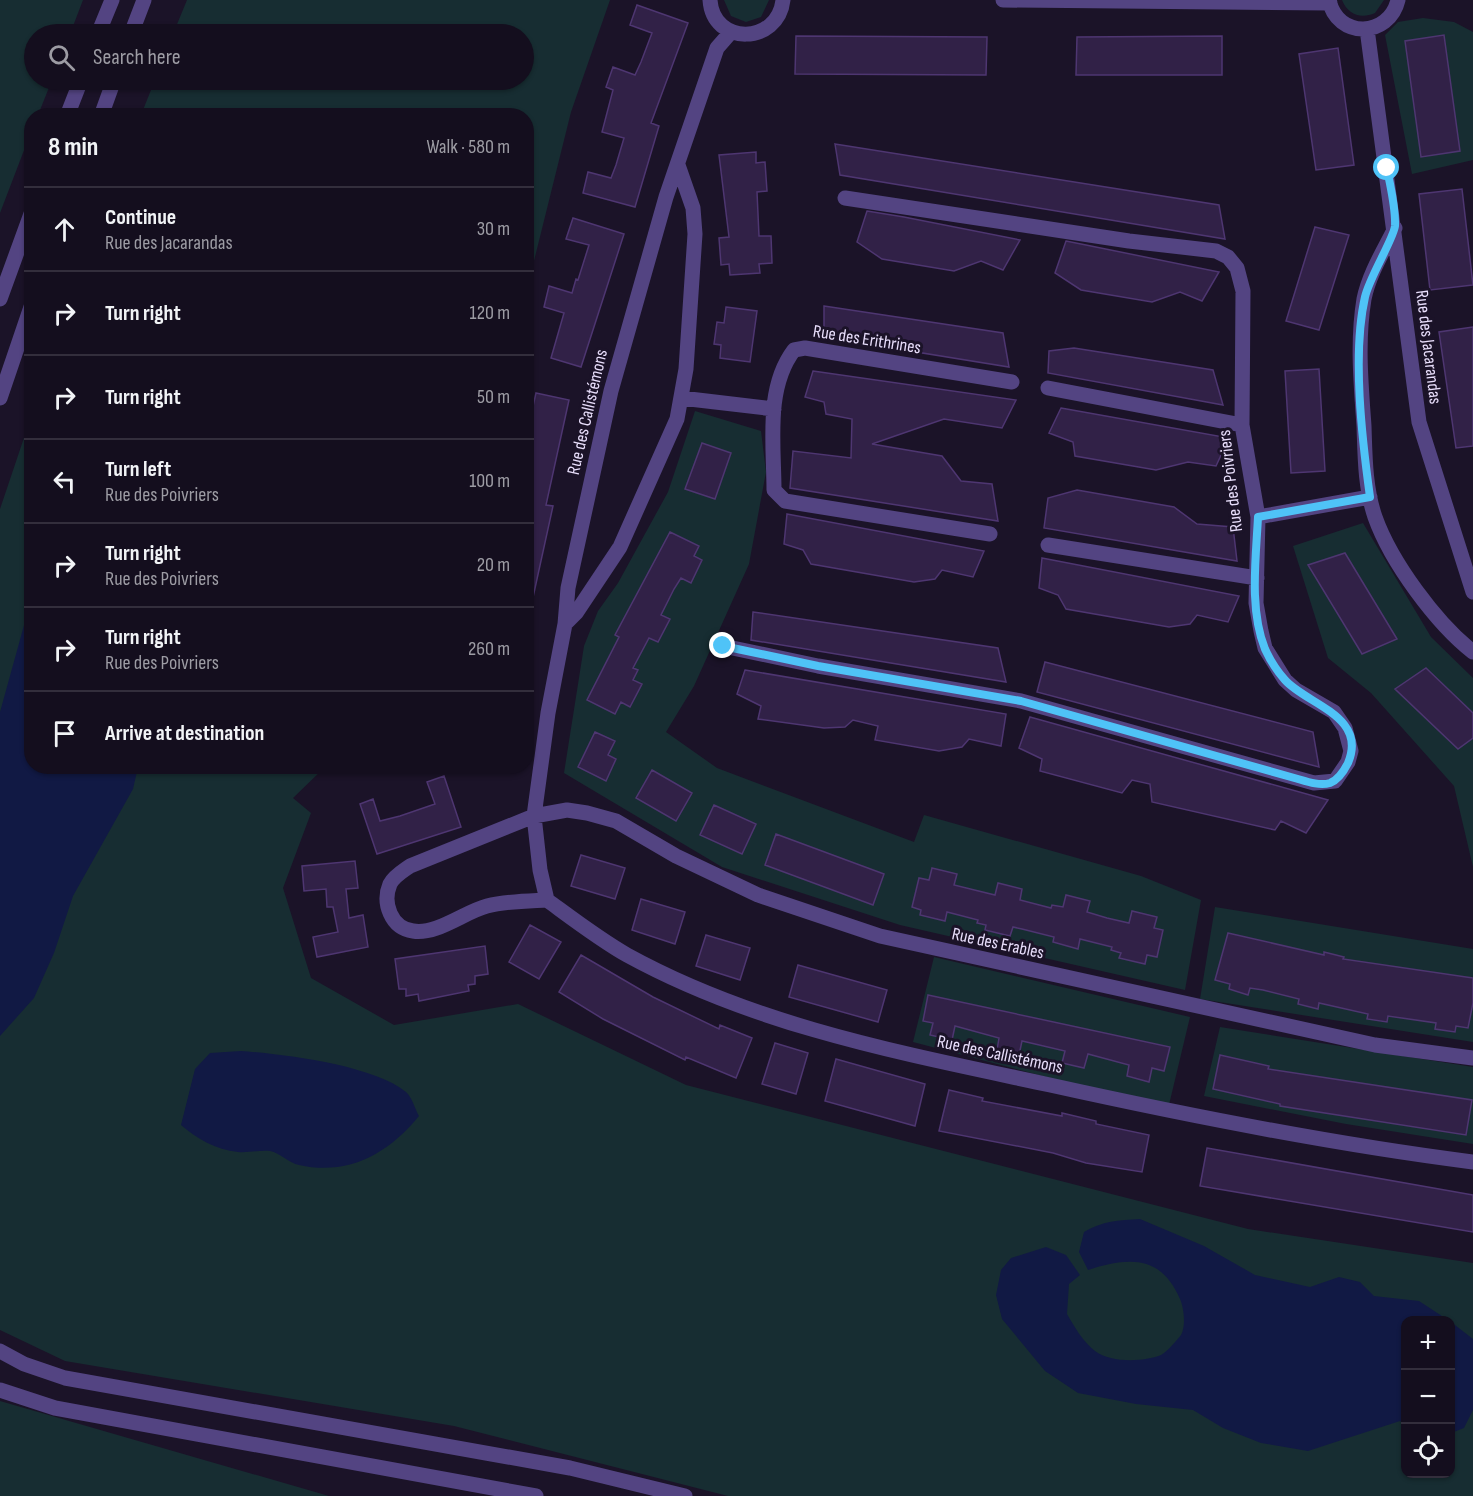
<!DOCTYPE html>
<meta charset="utf-8">
<style>
body{margin:0;font-family:"Sofia Sans Condensed",sans-serif;background:#1d1727;color:#f1f3f6}
.controls{position:absolute;right:18px;bottom:18px;display:grid;overflow:hidden;border-radius:12px;box-shadow:0 2px 4px #0004}
.controls button{width:54px;height:54px;display:grid;place-items:center;padding:0;border:0;border-bottom:2px solid #332e3c;background:#140e1e;color:#f1f3f6;font:30px sans-serif}
.stop{position:absolute;width:18px;height:18px;margin:-14px;border:4px solid #4fc3f7;border-radius:50%;background:#fff}
.stop.end{background:#4fc3f7;border-color:#fff;box-shadow:0 2px 6px #0008}
.list{margin:0;padding:0;list-style:none}
h2{display:flex;justify-content:space-between;align-items:center;height:78px;margin:0;padding:0 24px;font-size:26px}
h2 small{font-size:20px;font-weight:400;color:#9d9ca4}
.list li{display:grid;grid-template-columns:39px 1fr auto;gap:18px;align-items:center;box-sizing:border-box;height:84px;padding:0 24px;border-top:2px solid #332e3c}
.list b{display:block;font-size:22px;white-space:nowrap}
.list p{margin:0;font-size:20px;white-space:nowrap;color:#9d9ca4}
.list em{font-size:20px;font-style:normal;color:#9d9ca4}
.icon{flex:none;width:33px;height:33px;fill:none;stroke:currentColor;stroke-width:2;stroke-linecap:round;stroke-linejoin:round}
.map{position:relative;flex:none;width:1473px;height:1496px;overflow:hidden}
.search{position:absolute;background:#140e1e;box-shadow:0 2px 4px #0004;left:24px;top:24px;width:510px;height:66px;display:flex;align-items:center;gap:15px;box-sizing:border-box;padding:0 21px;border-radius:33px;color:#9d9ca4;font-size:22px}
.panel{position:absolute;background:#140e1e;box-shadow:0 2px 4px #0004;left:24px;top:108px;width:510px;height:666px;border-radius:24px}
.map>svg:first-child{display:block}
.green{fill:#172d32;fill-rule:evenodd}
.water{fill:#111944}
.building{fill:#312147;stroke:#4e3671;stroke-width:1.5}
.lines{fill:none;stroke-linecap:round;stroke-linejoin:round}
.minor{stroke:#534482;stroke-width:15}
.route{stroke:#4fc3f7;stroke-width:8}
.labels{text-anchor:middle;stroke-width:6;stroke-linejoin:round;paint-order:stroke}
.street-label{font-size:18px;fill:#e8defb;stroke:#1b1328}
</style>
<div class="map">
<svg width="1473" height="1496" viewBox="0 0 1473 1496">
<rect width="100%" height="100%" fill="#1b1328"/>
<!-- green -->
<path class="green" d="M0,0H83L70,34H34V80H52L38,115L32,116L31,132L0,213Z
M187,0H610L571,112L527,289L526,116L141,115L155,80H524V34H173Z
M724,0H769L761,17L746,22L731,16Z
M1342,0H1384L1375,13C1361,19 1348,15 1342,0Z
M1423,18L1454,22L1473,32V160L1412,174L1385,35L1398,22Z
M695,411L761,431L766,472L749,564L694,686L666,732L717,768L914,842L924,815L1141,876L1201,900L1185,990L900,925L722,867L564,773L584,646L598,611L618,583L668,492Z
M31,417L32,766L325,767L293,798L311,813L283,888L311,978L394,1025L518,1004L686,1085L1248,1229L1473,1263V1496H728L454,1426L65,1361L0,1330V509ZM1406,1320H1450V1474H1406Z
M1363,523L1431,637L1473,678V867L1454,786L1371,693L1328,658L1293,546Z
M1215,907L1473,949V1042L1200,999Z
M934,957L1190,1017L1168,1109L913,1042Z
M1220,1027L1473,1067V1144L1346,1124L1204,1096Z
M0,1401L329,1496H0Z"/>
<!-- water -->
<path class="water" d="M31,600L32,766L138,767L133,789L73,896L54,953L34,998L0,1036V712Z
M241,1051C283,1054 373,1065 406,1092C412,1097 415,1109 419,1116C388,1154 348,1176 299,1165C289,1163 280,1153 270,1151C259,1150 248,1153 238,1152C216,1150 196,1138 181,1125L195,1069L210,1053Z
M1140,1219L1204,1246L1255,1275L1310,1287L1339,1277L1360,1282L1374,1296L1419,1301L1448,1320H1406L1405,1424L1400,1421L1308,1451L1261,1443L1223,1428L1193,1410L1136,1404L1078,1393L1045,1371L1002,1319L996,1295L1001,1270L1011,1258L1046,1247L1066,1255L1080,1275L1069,1284L1067,1314C1074,1326 1083,1342 1095,1351C1111,1363 1143,1362 1161,1355C1167,1352 1177,1340 1181,1335C1186,1326 1184,1308 1180,1299C1161,1255 1129,1257 1088,1270L1079,1252L1084,1232C1103,1221 1118,1220 1140,1219Z
M1451,1322L1473,1339V1410L1464,1428L1451,1433Z"/>
<!-- building -->
<path class="building" d="M637,5L688,23L651,123L659,126L635,207L583,193L588,172L611,178L616,165L624,138L602,132L613,90L606,87L613,67L635,75L641,62L652,33L630,25Z
M1444,35L1460,151L1421,157L1405,41Z
M796,36L987,37L986,75L795,74Z
M1222,36V75H1076L1077,37Z
M1338,48L1354,165L1316,170L1299,54Z
M835,144L1219,205L1225,239L840,175Z
M756,152V163L765,162L767,191L757,192L759,236H771L772,263L759,264L760,273L730,275L729,264L721,265L719,238L729,237L719,155Z
M1462,189L1473,285L1430,290L1419,194Z
M867,211L904,217L1020,240L1003,270L981,261L954,271L882,259L857,242Z
M573,218L624,234L581,367L551,358L564,313L544,307L549,286L572,293L576,279L578,280L589,245L566,239Z
M1315,227L1349,235L1319,330L1286,321Z
M1066,241L1081,244L1219,272L1202,301L1180,292L1152,302L1081,290L1055,273Z
M824,306L1003,333L1009,367L824,337Z
M726,307L757,311L750,362L720,358L721,345L714,344L717,322L724,323Z
M1473,327V446L1456,448L1439,332Z
M1074,348L1213,370L1223,405L1048,373L1049,351Z
M1319,369L1325,471L1291,473L1285,371Z
M813,371L1016,400L1002,428L944,419L872,444L942,456L961,481L992,484L998,521L790,488L793,451L851,458L852,419L826,414L824,402L805,397Z
M536,393L569,400L546,505L553,506L532,602L526,601V437Z
M1061,408L1229,438L1216,466L1188,462L1156,470L1075,456L1073,442L1049,433Z
M702,443L731,453L715,499L685,489Z
M1077,490L1174,507L1197,524L1233,527L1237,561L1044,528L1048,498Z
M787,514L984,551L973,577L942,570L935,579L914,582L811,564L803,550L784,544Z
M670,532L699,546L694,556L702,560L691,583L681,578L674,589L661,615L670,619L658,642L649,638L633,668L638,670L633,680L642,684L630,707L621,702L615,714L587,700L619,637L615,635Z
M1345,553L1397,639L1362,654L1308,565Z
M1042,558L1239,596L1228,622L1197,615L1190,624L1169,627L1066,609L1058,595L1039,588Z
M753,612L998,648L1006,682L751,640Z
M1045,662L1313,732L1319,767L1037,692Z
M1426,668L1473,713V738L1458,749L1395,689Z
M745,670L1006,714L1001,746L969,739L962,747L939,751L875,740L878,726L853,720L845,727L824,728L758,719L761,706L737,694Z
M1030,717L1328,800L1306,833L1281,821L1275,830L1152,802L1150,784L1132,780L1122,793L1040,771L1042,759L1019,748Z
M595,732L615,741L608,755L616,759L606,781L578,767Z
M652,770L692,793L676,821L636,798Z
M444,776L461,827L377,854L360,804L373,799L380,821L400,816L435,804L427,782Z
M714,805L756,824L742,854L700,835Z
M776,834L884,874L873,905L765,865Z
M581,855L625,868L615,899L571,886Z
M355,861L358,888L346,889L349,918L363,915L368,947L317,957L313,937L338,932L333,907H327L326,889L304,891L302,866Z
M932,868L957,874L954,885L995,895L998,883L1022,889L1020,900L1051,908L1052,905L1063,907L1066,895L1090,901L1087,912L1107,918L1129,923L1132,911L1157,917L1154,928L1163,930L1157,957L1147,955L1145,964L1119,958L1121,953L1111,950L1112,947L1080,939L1078,949L1053,942L1054,937L1022,929L1013,927L1010,936L985,930L986,925L977,923L978,920L947,912L945,921L920,915L921,910L912,907L919,878L929,880Z
M641,899L685,912L675,944L632,930Z
M530,925L561,942L539,979L509,962Z
M1228,933L1324,955V952L1344,957L1343,959L1473,978V1003L1468,1028L1456,1026L1455,1032L1435,1029L1436,1023L1388,1016L1387,1022L1367,1019L1368,1014L1319,1003L1318,1009L1298,1004L1299,999L1263,990L1250,988L1248,995L1229,989L1230,984L1215,980Z
M706,935L750,948L740,980L696,966Z
M485,946L488,974L475,976V984L468,985L469,991L419,1001L418,994L406,996V989H399L395,959Z
M581,955L653,997L719,1029L720,1025L752,1038L736,1078L686,1057L685,1060L603,1019L559,992Z
M798,965L887,990L878,1022L789,997Z
M928,995L1170,1047L1164,1071L1152,1068L1149,1082L1127,1076L1129,1065L1088,1054L1084,1068L1062,1063L1065,1051L1035,1044L1022,1041L1019,1055L997,1050L999,1038L955,1026L952,1040L930,1035L933,1023L923,1021Z
M775,1043L808,1053L796,1094L762,1084Z
M1220,1055L1269,1066L1268,1069L1472,1100L1466,1135L1280,1106V1104L1213,1089Z
M836,1059L925,1084L915,1126L825,1101Z
M949,1090L983,1098L982,1101L1062,1116V1113L1096,1121V1124L1149,1135L1142,1172L1086,1163L1053,1153L939,1131Z
M1207,1148L1473,1195V1232L1200,1186Z"/>
<g class="lines">
<!-- minor -->
<path class="minor" d="M710,0C713,46 778,45 783,0
M1003,0L1330,3
M1329,0C1337,39 1389,38 1398,0
M1367,29L1419,422L1473,592
M731,32L717,48L666,197L611,391L568,588L565,624L548,713L534,816L540,870L547,900C573,919 599,939 627,955C758,1027 906,1054 1050,1085C1190,1116 1331,1144 1473,1162
M98,34L112,0
M131,34L144,0
M67,116L81,80
M101,116L114,80
M1395,228C1384,250 1369,274 1364,299C1357,341 1361,384 1364,426C1365,456 1365,488 1375,517C1391,562 1436,623 1473,652
M0,299L32,211
M1048,388L1242,425
M0,398L32,304
M681,398L774,409
M1258,517L1370,497
M990,534L785,501L774,490C774,445 765,388 794,350L805,348L1012,382
M1048,545L1257,578
M565,624L576,613L620,547L677,419L686,369L695,234L693,208L678,165
M723,646L818,666L1021,701L1314,783L1335,781L1348,762L1351,751L1345,728L1334,712L1296,690L1285,680L1265,648L1261,631L1256,603L1258,517L1242,425L1243,291L1237,268L1228,257L1216,251L1129,241L845,198
M547,900C527,901 507,901 487,906C464,912 437,935 413,931C391,928 382,903 390,884C394,876 403,871 410,866L534,816L567,810L587,813L616,821L676,856L758,895L880,936L1375,1045L1473,1058
M0,1351L24,1364L65,1378L570,1468L685,1496
M0,1390L55,1408L536,1496"/>
</g>
<g class="lines">
<!-- route -->
<path class="route" d="M723,646L818,666L1021,701L1298,779C1308,782 1320,786 1330,783C1338,780 1344,771 1348,763C1368,716 1306,704 1285,680C1277,671 1270,660 1265,649C1249,609 1256,558 1258,517L1370,497C1362,439 1352,354 1365,297C1369,278 1394,238 1395,226C1396,208 1390,186 1387,168"/>
</g>
<g class="labels">
<!-- street labels -->
<g class="street-label">
<text transform="translate(867 339) rotate(9)" y="6">Rue des Erithrines</text>
<text transform="translate(1429 347) rotate(83)" y="6">Rue des Jacarandas</text>
<text transform="translate(587 412) rotate(-77)" y="6">Rue des Callistémons</text>
<text transform="translate(1230 481) rotate(-97)" y="6">Rue des Poivriers</text>
<text transform="translate(998 943) rotate(12)" y="6">Rue des Erables</text>
<text transform="translate(1000 1054) rotate(12)" y="6">Rue des Callistémons</text>
</g>
</g>
</svg>
<div class="controls">
<button>+</button>
<button>−</button>
<button><svg class="icon" aria-label="locate" viewBox="0 0 24 24"><circle cx="12" cy="12" r="6"/><path d="M12 2v4M12 18v4M2 12h4M18 12h4"/></svg></button>
</div>
<div class="stop" style="left:1387px;top:168px"></div>
<div class="stop end" style="left:723px;top:646px"></div>
<div class="search"><svg class="icon" aria-label="search" viewBox="0 0 24 24"><circle cx="10" cy="10" r="6"/><path d="M15 15l6 6"/></svg>Search here</div>
<section class="panel">
<h2>8 min<small>Walk · 580 m</small></h2>
<ul class="list">
<li><svg class="icon" aria-label="ahead" viewBox="0 0 24 24"><path d="M12 20V5M6 11l6-6 6 6"/></svg><div><b>Continue</b><p>Rue des Jacarandas</p></div><em>30 m</em></li>
<li><svg class="icon" aria-label="right" viewBox="0 0 24 24"><path d="M7 20v-9h11M14 6l5 5-5 5"/></svg><div><b>Turn right</b></div><em>120 m</em></li>
<li><svg class="icon" aria-label="right" viewBox="0 0 24 24"><path d="M7 20v-9h11M14 6l5 5-5 5"/></svg><div><b>Turn right</b></div><em>50 m</em></li>
<li><svg class="icon" aria-label="left" viewBox="0 0 24 24"><path d="M17 20v-9H6M10 6l-5 5 5 5"/></svg><div><b>Turn left</b><p>Rue des Poivriers</p></div><em>100 m</em></li>
<li><svg class="icon" aria-label="right" viewBox="0 0 24 24"><path d="M7 20v-9h11M14 6l5 5-5 5"/></svg><div><b>Turn right</b><p>Rue des Poivriers</p></div><em>20 m</em></li>
<li><svg class="icon" aria-label="right" viewBox="0 0 24 24"><path d="M7 20v-9h11M14 6l5 5-5 5"/></svg><div><b>Turn right</b><p>Rue des Poivriers</p></div><em>260 m</em></li>
<li><svg class="icon" aria-label="arrive" viewBox="0 0 24 24"><path d="M6 21V4h12l-3 4 3 4H6"/></svg><div><b>Arrive at destination</b></div></li>
</ul>
</section>
</div>
